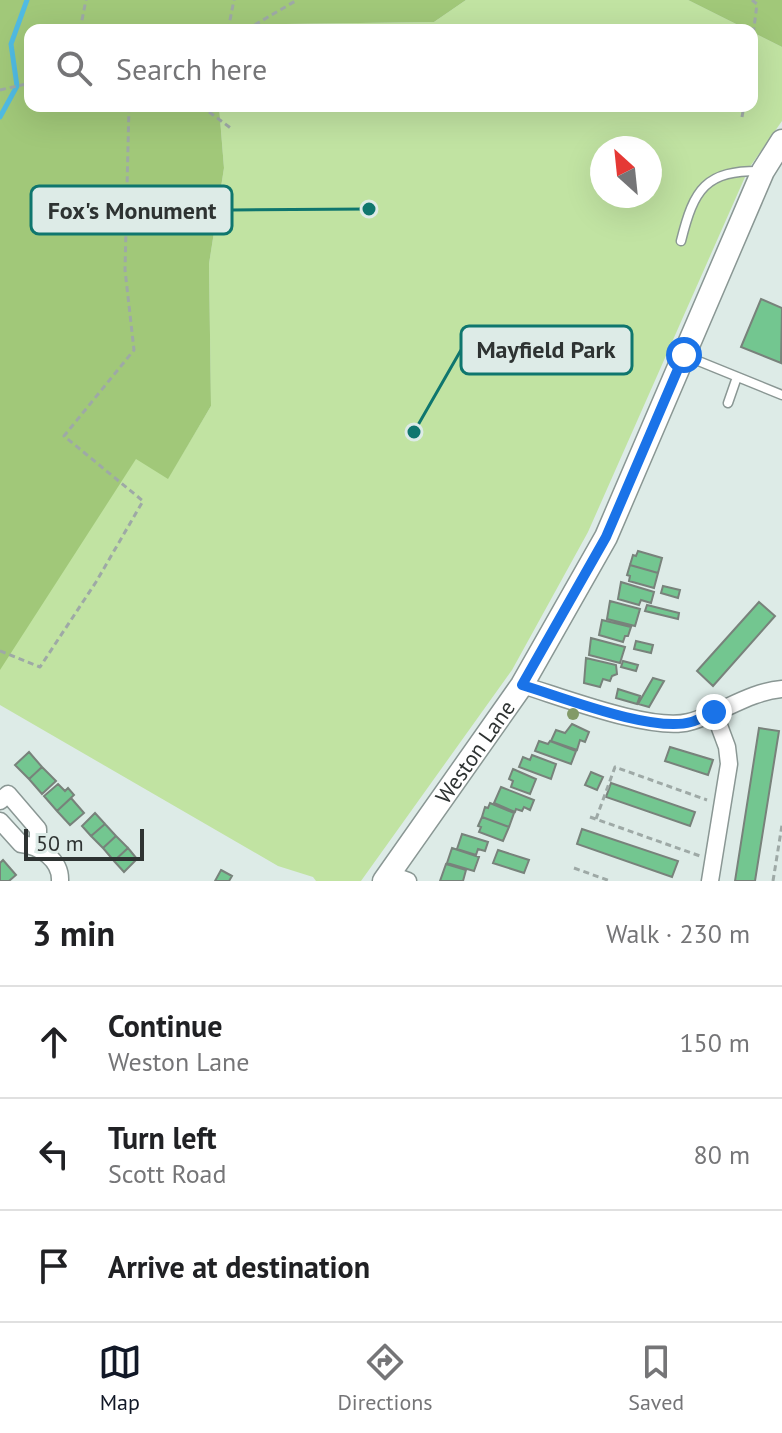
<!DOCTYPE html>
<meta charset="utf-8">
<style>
body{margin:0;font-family:"PT Sans",sans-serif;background:#f2f2f2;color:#202124}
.compass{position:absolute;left:590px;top:136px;width:72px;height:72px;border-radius:50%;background:#fff;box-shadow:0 8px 32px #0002;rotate:333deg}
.scale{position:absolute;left:24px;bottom:20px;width:120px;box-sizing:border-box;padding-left:8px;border:4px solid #2e3332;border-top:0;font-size:22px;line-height:28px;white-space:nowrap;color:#2e3332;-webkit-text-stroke:6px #ddebe7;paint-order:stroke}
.stop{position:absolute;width:24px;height:24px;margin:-18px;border:6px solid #1a73e8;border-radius:50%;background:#fff}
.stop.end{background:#1a73e8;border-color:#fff;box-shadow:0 2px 8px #0008}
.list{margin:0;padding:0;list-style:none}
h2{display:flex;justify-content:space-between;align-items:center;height:104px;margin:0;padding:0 32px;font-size:34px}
h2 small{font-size:26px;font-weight:400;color:#757577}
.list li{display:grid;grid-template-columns:52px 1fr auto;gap:24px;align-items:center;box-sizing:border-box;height:112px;padding:0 32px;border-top:2px solid #e0e0e0}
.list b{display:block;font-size:30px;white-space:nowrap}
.list p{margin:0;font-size:26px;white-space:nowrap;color:#757577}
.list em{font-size:26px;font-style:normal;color:#757577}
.icon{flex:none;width:44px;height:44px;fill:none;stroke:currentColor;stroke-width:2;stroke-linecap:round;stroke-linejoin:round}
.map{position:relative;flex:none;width:782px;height:881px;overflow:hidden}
.search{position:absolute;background:#fff;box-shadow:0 8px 32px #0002;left:24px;right:24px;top:24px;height:88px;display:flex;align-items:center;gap:20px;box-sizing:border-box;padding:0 28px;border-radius:16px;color:#757577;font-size:30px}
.sheet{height:440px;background:#fff}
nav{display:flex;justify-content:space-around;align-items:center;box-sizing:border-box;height:112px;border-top:2px solid #e0e0e0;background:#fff;font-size:22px;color:#757577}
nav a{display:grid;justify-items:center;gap:4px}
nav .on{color:#111827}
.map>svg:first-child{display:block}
.green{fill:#c1e3a2;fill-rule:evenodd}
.forest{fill:#a1c879}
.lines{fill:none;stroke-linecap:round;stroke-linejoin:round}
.stream{stroke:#50bbe3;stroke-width:5}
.building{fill:#73c690;stroke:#78827b;stroke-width:2}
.service-casing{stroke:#8a9794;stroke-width:11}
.minor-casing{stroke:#8a9794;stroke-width:19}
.tertiary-casing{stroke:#8a9794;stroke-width:25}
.path{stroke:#9ea9a6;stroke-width:3;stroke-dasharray:6 4;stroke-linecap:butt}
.service{stroke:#fff;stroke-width:8}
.minor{stroke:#fff;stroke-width:16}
.tertiary{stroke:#fff;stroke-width:22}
.tree{fill:#829a68}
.route{stroke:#1a73e8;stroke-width:10}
.labels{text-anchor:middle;stroke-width:6;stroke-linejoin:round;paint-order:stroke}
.street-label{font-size:22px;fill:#2e3332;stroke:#ddebe7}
.leader{fill:none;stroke:#0f766e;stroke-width:3}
.callout-dot{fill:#0f766e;stroke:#ddebe7;stroke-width:3}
.callout{fill:#ddebe7;stroke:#0f766e;stroke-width:3}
.callout-label{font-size:24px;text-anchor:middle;font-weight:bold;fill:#2e3332}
</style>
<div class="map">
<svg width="782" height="881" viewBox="0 0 782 881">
<rect width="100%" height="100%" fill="#ddebe7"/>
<!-- green -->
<path class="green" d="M466,0H688L748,30H279L285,24L434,22Z
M752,32L782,47V121L749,168L588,532L512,670L361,881H316L313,877L278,866L0,705V668L136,458L168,478L211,406L209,264L224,168L219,106H752ZM602,148H650V196H602Z"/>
<!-- forest -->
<path class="forest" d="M0,0H466L434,22L286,24L279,30H30V106H219L224,168L209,264L211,406L168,479L136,459L0,670Z
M688,0H782V47Z"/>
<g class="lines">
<!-- stream -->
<path class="stream" d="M0,117L17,86L11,44L27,0"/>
</g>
<!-- building -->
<path class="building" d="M761,299L782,308L781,363L741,347Z
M638,551L662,558L658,573L630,565L633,555L636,556Z
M630,565L658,573L654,588L629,581L630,576L627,575Z
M621,582L654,592L651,603L641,600L639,605L618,599Z
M663,586L680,590L678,598L661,593Z
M610,601L640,609L635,626L607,619Z
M759,602L775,616L713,686L697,671Z
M647,605L679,613L678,619L645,611Z
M602,620L631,627L628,636H625L623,642L599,635Z
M591,638L625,647L620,663L589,655Z
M636,641L653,645L651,653L634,649Z
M586,658L616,665L617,674L612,676L610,681L603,679L600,687L584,683Z
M623,661L638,665L636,671L621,667Z
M653,678L664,681L649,707L638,704Z
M618,689L640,696L637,704L616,698Z
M572,724L589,732L585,742L580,740L577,750L551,741L556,730L565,733Z
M759,728L779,731L755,881H735Z
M539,741L548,744L550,741L576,751L571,764L535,751Z
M670,747L713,760L708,775L665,761Z
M29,752L42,767L29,779L15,765Z
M532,755L556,764L551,779L519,767L523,757L530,760Z
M42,767L56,781L42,794L29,779Z
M513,769L536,779L530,794L511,787L513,781L509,779Z
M591,772L603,777L597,790L585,785Z
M611,783L695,812L690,826L606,797Z
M58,784L65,791L68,788L74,795L57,811L44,796Z
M501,787L534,800L530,810L524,807L522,811L516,809L515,812L494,803Z
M71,798L84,813L70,825L57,811Z
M490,803L514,813L509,827L482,817L485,807L488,808Z
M95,813L105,824L91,836L82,826Z
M482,817L509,827L503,841L479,832L481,827L478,826Z
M105,824L116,836L103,848L91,836Z
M582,829L678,861L672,877L577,844Z
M462,834L488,842L485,851L478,849L476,855L457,849Z
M116,836L128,848L114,861L103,848Z
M128,848L137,859L124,872L114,861Z
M452,848L479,857L474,871L447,863Z
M498,850L529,860L524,873L493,863Z
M3,860L16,875L9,881H0V863Z
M446,864L466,870L463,881H440Z
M221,870L232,876L229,881H215Z"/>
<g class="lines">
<defs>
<path id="service" d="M681,241C694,189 705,170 762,171
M686,356L782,395
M728,403L737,377"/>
<path id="minor" d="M522,685C562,697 652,732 689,722C721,714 748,692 782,689
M0,801L8,794L38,829V846
M0,821L21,844C40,846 61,860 60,881
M389,874L408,881
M710,881L729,764L727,747L714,712"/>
<g id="tertiary">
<path id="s1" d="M384,881L522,685L606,537L763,171L782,141"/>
</g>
</defs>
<!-- service casing -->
<use href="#service" class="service-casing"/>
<!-- minor casing -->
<use href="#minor" class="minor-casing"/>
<!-- tertiary casing -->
<use href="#tertiary" class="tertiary-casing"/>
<!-- path -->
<path class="path" d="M752,0L757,4L752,43
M80,30L86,0
M228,30L234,0
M246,30L297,0
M0,90L30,83
M201,106L232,129
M742,117L744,106
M0,651L40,667L96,582L143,501L64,436L134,350L125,270L129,106
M590,817L700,856
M596,819L615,767L707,800
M574,868L610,881
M773,881L782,825"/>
<!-- service -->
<use href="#service" class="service"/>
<!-- minor -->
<use href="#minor" class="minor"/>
<!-- tertiary -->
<use href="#tertiary" class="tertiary"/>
</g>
<!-- trees -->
<circle class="tree" cx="573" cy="714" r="6"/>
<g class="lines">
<!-- route -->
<path class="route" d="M684,355L606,537L522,685C562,697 652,733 691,722C699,720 706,715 714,712"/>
</g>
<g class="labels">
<!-- street labels -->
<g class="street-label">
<text dy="8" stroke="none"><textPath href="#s1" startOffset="158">Weston Lane</textPath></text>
</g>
</g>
<!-- callouts -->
<path class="leader" d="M369 209L232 210M414 432L461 350"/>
<g class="callout-dot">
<circle cx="369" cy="209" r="8"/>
<circle cx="414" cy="432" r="8"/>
</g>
<g class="callout">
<rect x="31" y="186" width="201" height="48" rx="8"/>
<rect x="461" y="326" width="171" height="48" rx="8"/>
</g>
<g class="callout-label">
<text x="132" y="219">Fox's Monument</text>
<text x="546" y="358">Mayfield Park</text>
</g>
</svg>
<svg class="compass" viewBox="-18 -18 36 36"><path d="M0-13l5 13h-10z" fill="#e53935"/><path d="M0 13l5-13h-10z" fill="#757577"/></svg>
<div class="scale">50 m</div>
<div class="stop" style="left:684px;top:355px"></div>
<div class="stop end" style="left:714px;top:712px"></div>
<div class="search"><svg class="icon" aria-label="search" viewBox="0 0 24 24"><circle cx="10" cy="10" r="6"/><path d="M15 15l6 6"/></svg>Search here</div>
</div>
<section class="sheet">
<h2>3 min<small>Walk · 230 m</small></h2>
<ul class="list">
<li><svg class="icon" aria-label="ahead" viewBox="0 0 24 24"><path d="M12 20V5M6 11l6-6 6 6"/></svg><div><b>Continue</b><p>Weston Lane</p></div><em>150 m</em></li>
<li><svg class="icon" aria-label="left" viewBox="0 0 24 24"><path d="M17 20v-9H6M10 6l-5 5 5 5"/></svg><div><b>Turn left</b><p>Scott Road</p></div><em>80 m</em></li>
<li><svg class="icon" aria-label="arrive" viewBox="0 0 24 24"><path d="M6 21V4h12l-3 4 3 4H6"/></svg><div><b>Arrive at destination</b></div></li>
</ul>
</section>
<nav>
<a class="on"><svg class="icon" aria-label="map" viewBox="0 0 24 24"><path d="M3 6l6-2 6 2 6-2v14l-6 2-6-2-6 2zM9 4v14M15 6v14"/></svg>Map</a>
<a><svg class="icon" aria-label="directions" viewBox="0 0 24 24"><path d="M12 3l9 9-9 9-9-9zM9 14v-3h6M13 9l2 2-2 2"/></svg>Directions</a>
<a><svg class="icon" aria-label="saved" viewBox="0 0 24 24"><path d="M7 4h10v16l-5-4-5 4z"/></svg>Saved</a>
</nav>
